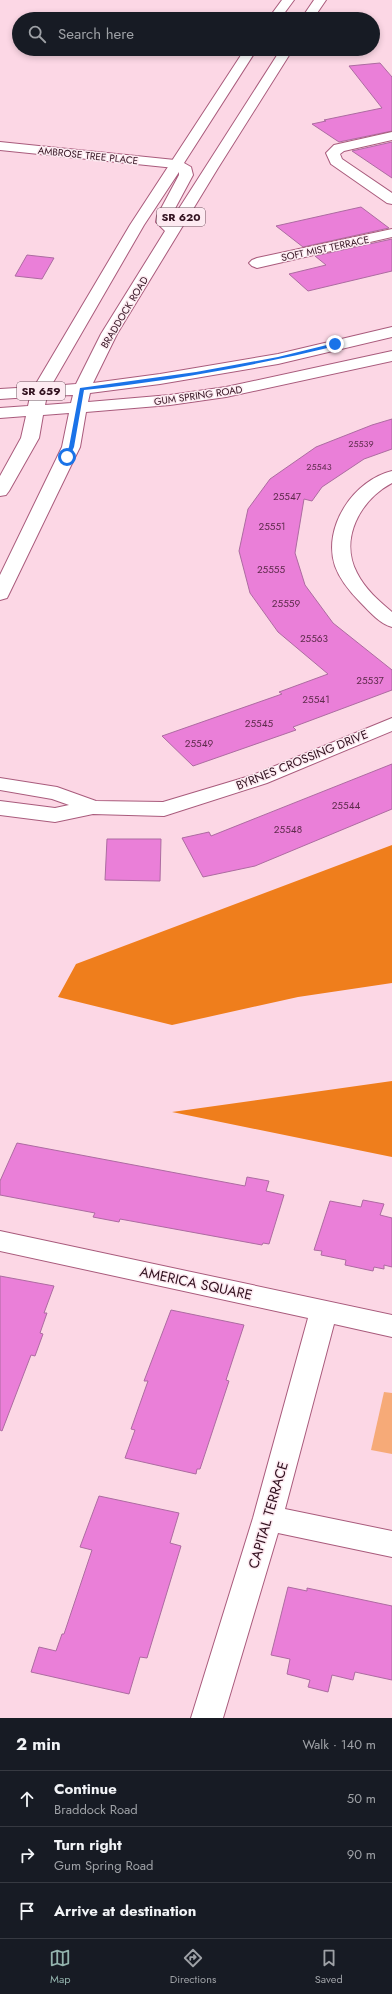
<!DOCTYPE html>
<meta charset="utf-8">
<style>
body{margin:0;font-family:Jost,sans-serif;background:#20242c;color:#f1f3f6}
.stop{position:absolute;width:12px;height:12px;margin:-9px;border:3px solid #1a73e8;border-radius:50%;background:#fff}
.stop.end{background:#1a73e8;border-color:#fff;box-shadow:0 1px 4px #0008}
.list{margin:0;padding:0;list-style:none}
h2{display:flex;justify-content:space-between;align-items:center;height:52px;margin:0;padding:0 16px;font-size:17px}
h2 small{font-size:13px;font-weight:400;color:#9ea1a6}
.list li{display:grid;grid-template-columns:26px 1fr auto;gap:12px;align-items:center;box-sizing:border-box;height:56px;padding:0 16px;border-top:1px solid #363941}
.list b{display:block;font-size:15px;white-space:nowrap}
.list p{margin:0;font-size:13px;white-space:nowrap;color:#9ea1a6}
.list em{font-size:13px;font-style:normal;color:#9ea1a6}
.icon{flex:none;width:22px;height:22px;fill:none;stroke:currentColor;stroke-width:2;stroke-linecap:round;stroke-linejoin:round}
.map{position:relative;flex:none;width:392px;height:1718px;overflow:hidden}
.search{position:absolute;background:#171b24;box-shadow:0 2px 6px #0003;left:12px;right:12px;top:12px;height:44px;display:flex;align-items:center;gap:10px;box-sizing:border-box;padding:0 14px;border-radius:22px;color:#9ea1a6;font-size:15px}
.sheet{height:220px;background:#171b24}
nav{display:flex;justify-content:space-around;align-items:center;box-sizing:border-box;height:56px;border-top:1px solid #363941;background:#171b24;font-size:11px;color:#9ea1a6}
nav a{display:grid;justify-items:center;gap:2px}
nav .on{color:#93b3ad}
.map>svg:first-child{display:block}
.green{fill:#f6aa78}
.forest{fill:#ef7e1c}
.building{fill:#ea7fd8;stroke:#ad6ba1}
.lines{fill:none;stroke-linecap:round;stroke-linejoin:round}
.minor-casing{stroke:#a95b7c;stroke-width:2}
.major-casing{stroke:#a95b7c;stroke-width:2}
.minor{fill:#fff;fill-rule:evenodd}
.major{fill:#fff;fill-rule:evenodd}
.route{fill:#1a73e8}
.labels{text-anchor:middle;stroke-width:3;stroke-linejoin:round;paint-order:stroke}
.far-number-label{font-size:9px;fill:#5f2c4d}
.far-street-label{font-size:10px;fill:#31111f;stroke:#fdeaf1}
.number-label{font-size:10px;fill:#5f2c4d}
.shield{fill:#fdeaf1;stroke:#6e525e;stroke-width:1}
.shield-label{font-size:11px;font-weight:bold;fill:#31111f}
.street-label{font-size:12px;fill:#31111f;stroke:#fdeaf1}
.near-street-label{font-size:14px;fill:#31111f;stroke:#fdeaf1}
</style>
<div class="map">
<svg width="392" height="1718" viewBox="0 0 392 1718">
<rect width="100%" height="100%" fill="#fcd7e5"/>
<!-- green -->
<path class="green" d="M384,1392L392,1393V1454L371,1450Z"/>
<!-- forest -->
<path class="forest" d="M392,845V983L298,997L172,1025L58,997L76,964Z
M392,1081V1157L172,1112Z"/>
<!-- building -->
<path class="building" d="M380,63L392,77V131L339,142L312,124L326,121L324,120L382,108L349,66Z
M392,142V178L352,151Z
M361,207L389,228L303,247L276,226Z
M392,239V271L308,291L289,274L326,265L315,256Z
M27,255L54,258L42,279L15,276Z
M392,419V449L364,459L322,487L312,501L304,499L295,553L305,585L333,623L392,670V690L293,727L296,730L193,766L162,736L282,694L279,692L328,674L278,632L250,593L239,551L248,509L270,479L316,447L372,425Z
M392,764V809L255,866L203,877L182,838L209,832L211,836Z
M107,839H161L160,881L105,880Z
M17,1143L245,1186L247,1177L269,1181L266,1191L284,1195L269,1244L263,1243L262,1245L120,1219L119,1222L93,1217L95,1213L0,1195V1181Z
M363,1200L384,1204L380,1215L392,1218V1267L384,1265V1269L374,1267L373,1271L345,1265L346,1260L321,1255L322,1251L314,1250L330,1201L361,1207Z
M0,1276L54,1286L44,1313H47L40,1333L43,1334L35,1356L31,1355L2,1431L0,1430Z
M171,1310L244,1325L226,1380L229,1381L200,1469H197L196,1474L125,1458L135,1430L131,1429L148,1381H144Z
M99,1496L179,1513L170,1543L181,1546L147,1658L140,1657L129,1694L31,1672L39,1647L56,1651L62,1634H64L92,1550L80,1547Z
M288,1587L307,1591V1588L392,1606V1680L355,1672L353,1680L332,1675L328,1692L308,1687L310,1680L287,1674L290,1659L271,1655Z"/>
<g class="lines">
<defs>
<path id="minor" d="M392,132V140L344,151L340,154L342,159L392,193V204L387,203L331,164L326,153L334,145Z
M0,142L175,160L180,161L182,164L180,167L175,168L0,150Z
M392,229V237L257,268L252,266L249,263L252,260L257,258Z
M392,471V483C360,500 339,539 357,573C365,589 379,601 392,612V627C380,624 370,612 361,603C351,593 340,580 335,566C322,527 354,480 392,471Z
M392,718V731L267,783L164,816L93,814L55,822L0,815V801L55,808L69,805L52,799L0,790V778L57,787L96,801L163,802L253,775Z
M0,1231L392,1315V1337L334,1324L285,1509L392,1531V1557L278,1533L223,1718H191L253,1518L308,1318L0,1251Z"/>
<path id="major" d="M282,0H294L280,19H268Z
M314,0H326L313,19H301Z
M245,49H257L184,163L191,167L193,175L171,216V221L281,49H293L218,168L117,334L93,383L160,374L278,354L392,327V337L278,364L160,384L90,393L88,402L170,395L226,387L392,351V361L226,397L170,405L86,412L80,447L9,594L7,598L0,600V575L62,447L69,413L43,415L39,438L9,491L6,495L0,496V476L21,438L26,416L0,418V408L28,406L30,397L0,399V389L34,387L130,225ZM179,172V175L157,216L156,222L165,231L101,334L76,384L51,386L144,225ZM73,395L71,403L45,405L47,396Z"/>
</defs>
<!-- minor casing -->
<use href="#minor" class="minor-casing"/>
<!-- major casing -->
<use href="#major" class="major-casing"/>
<!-- minor -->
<use href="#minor" class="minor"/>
<!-- major -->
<use href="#major" class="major"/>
</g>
<!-- route -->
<path class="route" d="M335,343L336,346C253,366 169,381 84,390L74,447L69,458L64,457L69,447L80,388L196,372L278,357Z"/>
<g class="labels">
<!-- far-number labels -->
<g class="far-number-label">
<text x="361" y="447">25539</text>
<text x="319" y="470">25543</text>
</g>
<!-- far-street labels -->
<g class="far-street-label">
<text transform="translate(88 155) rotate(6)" y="4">AMBROSE TREE PLACE</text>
<text transform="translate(325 248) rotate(-12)" y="4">SOFT MIST TERRACE</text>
<text transform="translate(124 312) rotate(-59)" y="4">BRADDOCK ROAD</text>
<text transform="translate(198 395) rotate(-8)" y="4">GUM SPRING ROAD</text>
</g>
<!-- number labels -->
<g class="number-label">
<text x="287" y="500">25547</text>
<text x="272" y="530">25551</text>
<text x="271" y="573">25555</text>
<text x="286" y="607">25559</text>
<text x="314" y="642">25563</text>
<text x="370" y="684">25537</text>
<text x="316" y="703">25541</text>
<text x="259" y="727">25545</text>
<text x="199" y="747">25549</text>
<text x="346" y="809">25544</text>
<text x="288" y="833">25548</text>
</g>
<!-- shield labels -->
<g class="shield">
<rect x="157" y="208" width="48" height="18" rx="3"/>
<rect x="17" y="382" width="48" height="18" rx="3"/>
</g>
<g class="shield-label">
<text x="181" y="221">SR 620</text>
<text x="41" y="395">SR 659</text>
</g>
<!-- street labels -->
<g class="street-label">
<text transform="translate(302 760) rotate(-22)" y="4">BYRNES CROSSING DRIVE</text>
</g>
<!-- near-street labels -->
<g class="near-street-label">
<text transform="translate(196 1283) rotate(12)" y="5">AMERICA SQUARE</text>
<text transform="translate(268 1515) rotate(-74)" y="5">CAPITAL TERRACE</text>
</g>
</g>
</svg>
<div class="stop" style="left:67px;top:457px"></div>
<div class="stop end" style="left:335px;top:344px"></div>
<div class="search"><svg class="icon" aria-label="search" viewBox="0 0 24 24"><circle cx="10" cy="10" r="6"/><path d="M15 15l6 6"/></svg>Search here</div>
</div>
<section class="sheet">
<h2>2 min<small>Walk · 140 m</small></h2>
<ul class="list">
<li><svg class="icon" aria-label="ahead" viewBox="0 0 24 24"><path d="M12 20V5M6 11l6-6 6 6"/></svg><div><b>Continue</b><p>Braddock Road</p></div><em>50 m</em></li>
<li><svg class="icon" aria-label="right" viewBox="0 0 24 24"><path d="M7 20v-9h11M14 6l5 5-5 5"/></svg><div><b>Turn right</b><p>Gum Spring Road</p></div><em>90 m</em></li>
<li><svg class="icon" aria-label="arrive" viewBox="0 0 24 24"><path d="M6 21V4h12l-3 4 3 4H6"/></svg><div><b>Arrive at destination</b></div></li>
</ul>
</section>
<nav>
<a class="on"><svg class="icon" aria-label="map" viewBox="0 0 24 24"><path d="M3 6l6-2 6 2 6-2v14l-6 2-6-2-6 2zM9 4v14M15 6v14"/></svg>Map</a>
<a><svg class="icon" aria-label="directions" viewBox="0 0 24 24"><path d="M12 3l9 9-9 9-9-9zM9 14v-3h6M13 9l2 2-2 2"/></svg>Directions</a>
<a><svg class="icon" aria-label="saved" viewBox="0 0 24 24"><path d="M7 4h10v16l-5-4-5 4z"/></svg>Saved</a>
</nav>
